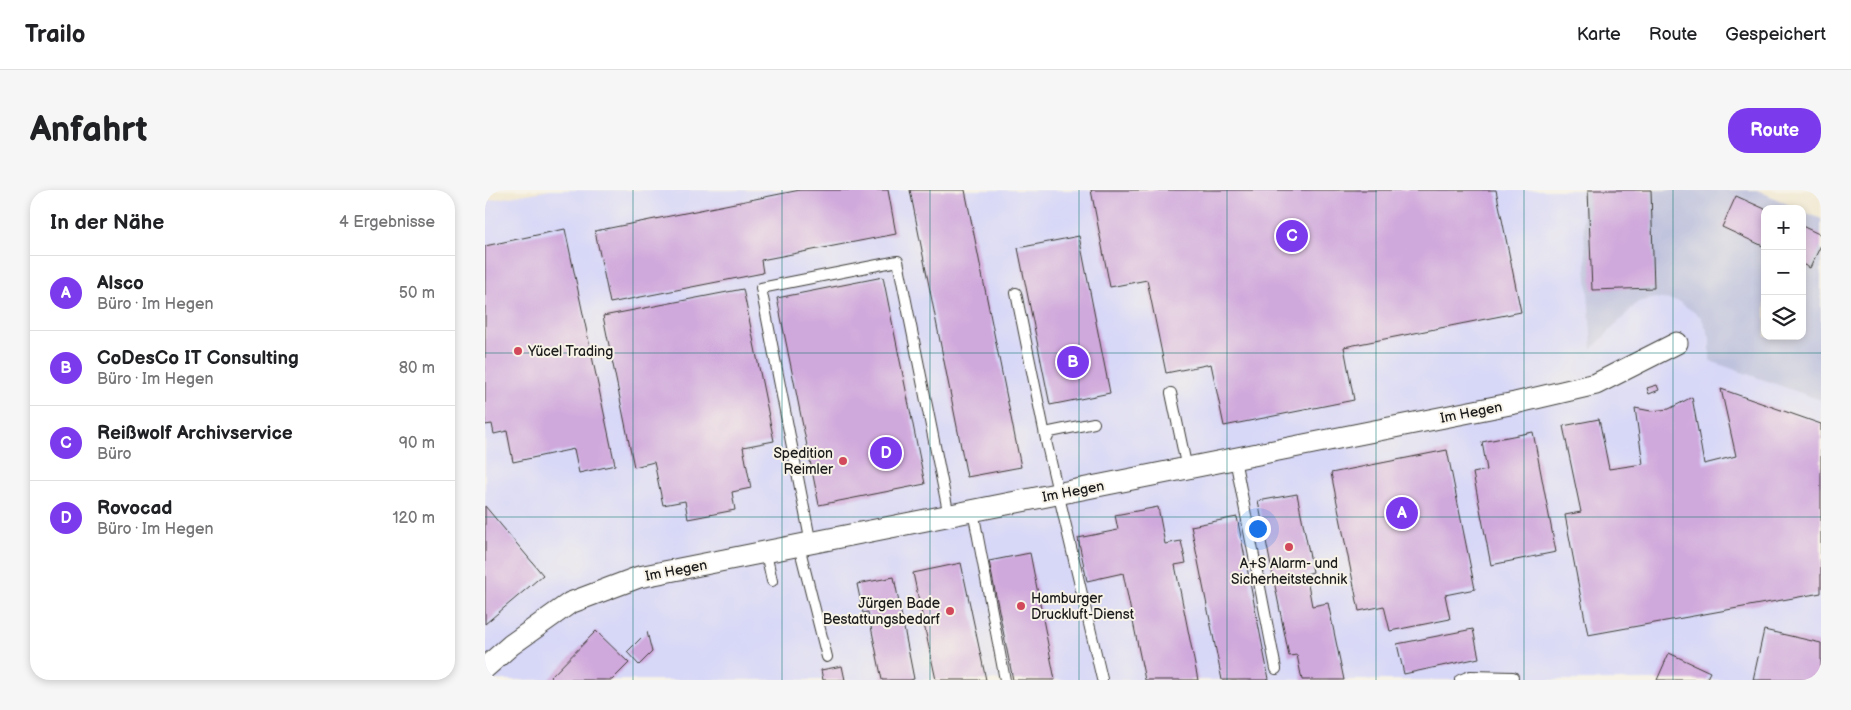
<!DOCTYPE html>
<html lang="de">
<meta charset="utf-8">
<style>
body{margin:0;font-family:"Balsamiq Sans",sans-serif;background:#f6f6f6;color:#202124}
.controls{position:absolute;right:15px;top:15px;display:grid;overflow:hidden;border-radius:10px;box-shadow:0 2px 8px #0003}
.controls button{width:45px;height:45px;display:grid;place-items:center;padding:0;border:0;border-bottom:1px solid #e0e0e0;background:#fff;color:#202124;font:25px sans-serif}
.you{position:absolute;left:772px;top:338px;width:18px;height:18px;margin:-12px;border:4px solid #fff;border-radius:50%;background:#1a73e8;box-shadow:0 0 0 8px #1a73e833}
.badge{display:grid;place-items:center;width:32px;height:32px;border-radius:50%;background:#7c3aed;color:#fff;font-size:16px;font-weight:700}
.pin{position:absolute;translate:-50% -50%;border:2px solid #fff;box-shadow:0 1px 5px #0006}
.list{margin:0;padding:0;list-style:none}
h2{display:flex;justify-content:space-between;align-items:center;height:65px;margin:0;padding:0 20px;font-size:21px}
h2 small{font-size:16px;font-weight:400;color:#757577}
.list li{display:grid;grid-template-columns:32px 1fr auto;gap:15px;align-items:center;box-sizing:border-box;height:75px;padding:0 20px;border-top:1px solid #e0e0e0}
.list b{display:block;font-size:19px;white-space:nowrap}
.list p{margin:0;font-size:16px;white-space:nowrap;color:#757577}
.list em{font-size:16px;font-style:normal;color:#757577}
.icon{flex:none;width:28px;height:28px;fill:none;stroke:currentColor;stroke-width:2;stroke-linecap:round;stroke-linejoin:round}
.map{position:relative;flex:none;width:1336px;height:490px;overflow:hidden;border-radius:20px}
header{display:flex;align-items:center;gap:30px;box-sizing:border-box;height:70px;padding:0 25px;background:#fff;border-bottom:1px solid #e0e0e0}
header strong{font-size:24px}
nav{display:flex;gap:28px;margin-inline-start:auto;font-size:18px}
.intro{display:flex;align-items:center;justify-content:space-between;box-sizing:border-box;height:120px;padding:0 30px}
h1{margin:0;font-size:35px}
.button{padding:12px 22px;border-radius:20px;background:#7c3aed;color:#fff;font-size:18px;font-weight:700}
main{display:flex;gap:30px;padding:0 30px}
aside{flex:1;background:#fff;border-radius:20px;box-shadow:0 2px 8px #0003}
.map>svg:first-child{display:block}
.built{fill:#d7d7f8}
.industrial{fill:#bfc2dd}
.building{fill:#d0a9dc}
.lines{fill:none;stroke-linecap:round;stroke-linejoin:round}
.lane-casing{stroke:#3c3b37;stroke-width:12}
.street-casing{stroke:#3c3b37;stroke-width:23}
.lane{stroke:#fff;stroke-width:10}
.street{stroke:#fff;stroke-width:21}
.grid{fill:none;stroke:#0f766e;stroke-width:1;stroke-opacity:0.55}
.poi-dot{fill:#d1495b;stroke:#f7f3e8;stroke-width:2}
.labels{text-anchor:middle;stroke-width:4;stroke-linejoin:round;paint-order:stroke}
.poi-label{font-size:14px;fill:#1c1c1c;stroke:#f7f3e8;text-anchor:start}
.street-label{font-size:14px;fill:#1c1c1c;stroke:#f7f3e8}
</style>
<header>
<strong>Trailo</strong>
<nav><a>Karte</a><a>Route</a><a>Gespeichert</a></nav>
</header>
<div class="intro"><h1>Anfahrt</h1><a class="button">Route</a></div>
<main>
<aside>
<h2>In der Nähe<small>4 Ergebnisse</small></h2>
<ul class="list">
<li><span class="badge">A</span><div><b>Alsco</b><p>Büro · Im Hegen</p></div><em>50 m</em></li>
<li><span class="badge">B</span><div><b>CoDesCo IT Consulting</b><p>Büro · Im Hegen</p></div><em>80 m</em></li>
<li><span class="badge">C</span><div><b>Reißwolf Archivservice</b><p>Büro</p></div><em>90 m</em></li>
<li><span class="badge">D</span><div><b>Rovocad</b><p>Büro · Im Hegen</p></div><em>120 m</em></li>
</ul>
</aside>
<div class="map">
<svg width="1336" height="490" viewBox="0 0 1336 490">
<rect width="100%" height="100%" fill="#f7f3e8"/>
<filter id="ink" filterUnits="userSpaceOnUse"><feTurbulence type="fractalNoise" baseFrequency=".02" numOctaves="2"/><feDisplacementMap in="SourceGraphic" scale="10" xChannelSelector="R" yChannelSelector="G"/><feConvolveMatrix kernelMatrix="1 2 1 2 8 2 1 2 1" color-interpolation-filters="sRGB"/></filter>
<filter id="wash" filterUnits="userSpaceOnUse"><feTurbulence type="fractalNoise" baseFrequency=".0096" numOctaves="4" result="noise"/><feDisplacementMap in="SourceGraphic" scale="20" xChannelSelector="R" yChannelSelector="G"/><feGaussianBlur stdDeviation="1.12" result="paint"/><feColorMatrix in="noise" values="0 0 0 0 0 0 0 0 0 0 0 0 0 0 0 0 0 1.4 0 .05"/><feComposite in="paint" operator="in"/></filter>
<g filter="url(#wash)">
<rect width="100%" height="100%" fill="#f1e8d0"/>
<!-- built -->
<path class="built" d="M66,0H1272L1313,19H1280V146H1317V21L1336,29V490H0V11Z"/>
<!-- industrial -->
<path class="industrial" d="M1096,0H1272L1313,19H1280V146H1317V21L1336,29V210L1225,171V147L1216,127L1193,111L1170,108L1153,112L1107,159Z"/>
<g id="blocks">
<!-- building -->
<path class="building" d="M315,0H403L411,44L276,70L278,83L125,113L110,41Z
M425,0H480L536,277L482,287Z
M606,0H1011L1036,122L859,157L869,210L739,236L726,174L681,183L662,90L625,97Z
M1103,0H1166L1169,98L1107,100Z
M1251,6L1280,19V57L1237,37Z
M1317,36L1336,45V55L1325,78L1317,74Z
M80,39L130,275L94,283L89,259L28,272L22,241L9,244L7,234L0,235V56Z
M594,46L625,203L565,215L533,58Z
M398,87L440,294L334,315L292,108Z
M258,99L289,251L258,257L266,298L247,302L250,320L203,329L200,311L178,315L169,272L149,277L118,126Z
M1172,195L1174,200L1164,204L1162,198Z
M1236,199L1336,234V403L1103,445L1080,325L1096,322L1078,236L1114,229L1124,279L1158,274L1150,218L1166,221L1184,219L1207,207L1219,274L1251,266Z
M1048,242L1071,362L1006,375L988,283L1002,280L997,252Z
M962,260L990,399L960,405L965,429L905,441L899,416L874,421L846,283Z
M812,304L828,382L821,384L827,416L843,413L859,490H817L812,465L804,466L773,311Z
M0,316L58,385L0,434Z
M673,317L680,354L696,351L701,373L690,375L713,490H660L638,383L602,391L593,348L633,340L630,325Z
M752,327L784,489L782,490H737L706,336Z
M545,363L570,490H528L504,371Z
M476,373L501,490H451L428,383Z
M409,387L429,489L425,490H397L383,422L378,423L372,394Z
M988,439L994,468L919,484L912,454Z
M1279,440L1336,453V490H1268Z
M111,441L144,473L127,490H63Z
M162,442L167,462L154,475L142,462Z
M1184,463L1225,482L1221,490H1172Z
M357,476L360,490H338L336,480Z"/>
</g>
</g>
<g filter="url(#ink)">
<use href="#blocks" fill-opacity="0" stroke="#3c3b37" stroke-width="1"/>
<g class="lines">
<defs>
<path id="lane" d="M531,103L561,250
M686,203L702,279
M609,233L565,242L561,251L617,489
M750,269L791,479
M488,321L520,490
M326,354L276,98L413,71L464,326
M314,356L342,467
M281,363L287,391
M975,490L985,486L1028,487"/>
<path id="street" d="M0,478L26,455L85,413L154,387L1030,213L1111,194L1192,153"/>
</defs>
<!-- lane casing -->
<use href="#lane" class="lane-casing"/>
<!-- street casing -->
<use href="#street" class="street-casing"/>
<!-- lane -->
<use href="#lane" class="lane"/>
<!-- street -->
<use href="#street" class="street"/>
</g>
</g>
<!-- grid -->
<path class="grid" d="M148,0V490M297,0V490M445,0V490M594,0V490M742,0V490M891,0V490M1039,0V490M1188,0V490M0,163H1336M0,327H1336"/>
<!-- markers -->
<g class="poi-dot">
<circle cx="33" cy="161" r="5"/>
<circle cx="358" cy="271" r="5"/>
<circle cx="804" cy="357" r="5"/>
<circle cx="536" cy="416" r="5"/>
<circle cx="465" cy="421" r="5"/>
</g>
<g class="labels">
<!-- poi labels -->
<g class="poi-label">
<text x="43" y="166">Yücel Trading</text>
<text x="348" y="268" text-anchor="end">Spedition<tspan x="348" dy="16">Reimler</tspan></text>
<text x="804" y="378" text-anchor="middle">A+S Alarm- und<tspan x="804" dy="16">Sicherheitstechnik</tspan></text>
<text x="546" y="413">Hamburger<tspan x="546" dy="16">Druckluft-Dienst</tspan></text>
<text x="455" y="418" text-anchor="end">Jürgen Bade<tspan x="455" dy="16">Bestattungsbedarf</tspan></text>
</g>
<!-- street labels -->
<g class="street-label">
<text transform="translate(986 222) rotate(-11)" y="5">Im Hegen</text>
<text transform="translate(588 301) rotate(-11)" y="5">Im Hegen</text>
<text transform="translate(191 380) rotate(-11)" y="5">Im Hegen</text>
</g>
</g>
</svg>
<div class="controls">
<button>+</button>
<button>−</button>
<button><svg class="icon" aria-label="layers" viewBox="0 0 24 24"><path d="M12 4l9 5-9 5-9-5zM3 14l9 5 9-5"/></svg></button>
</div>
<div class="you"></div>
<div class="pin badge" style="left:917px;top:323px">A</div>
<div class="pin badge" style="left:588px;top:172px">B</div>
<div class="pin badge" style="left:807px;top:46px">C</div>
<div class="pin badge" style="left:401px;top:263px">D</div>
</div>
</main>
